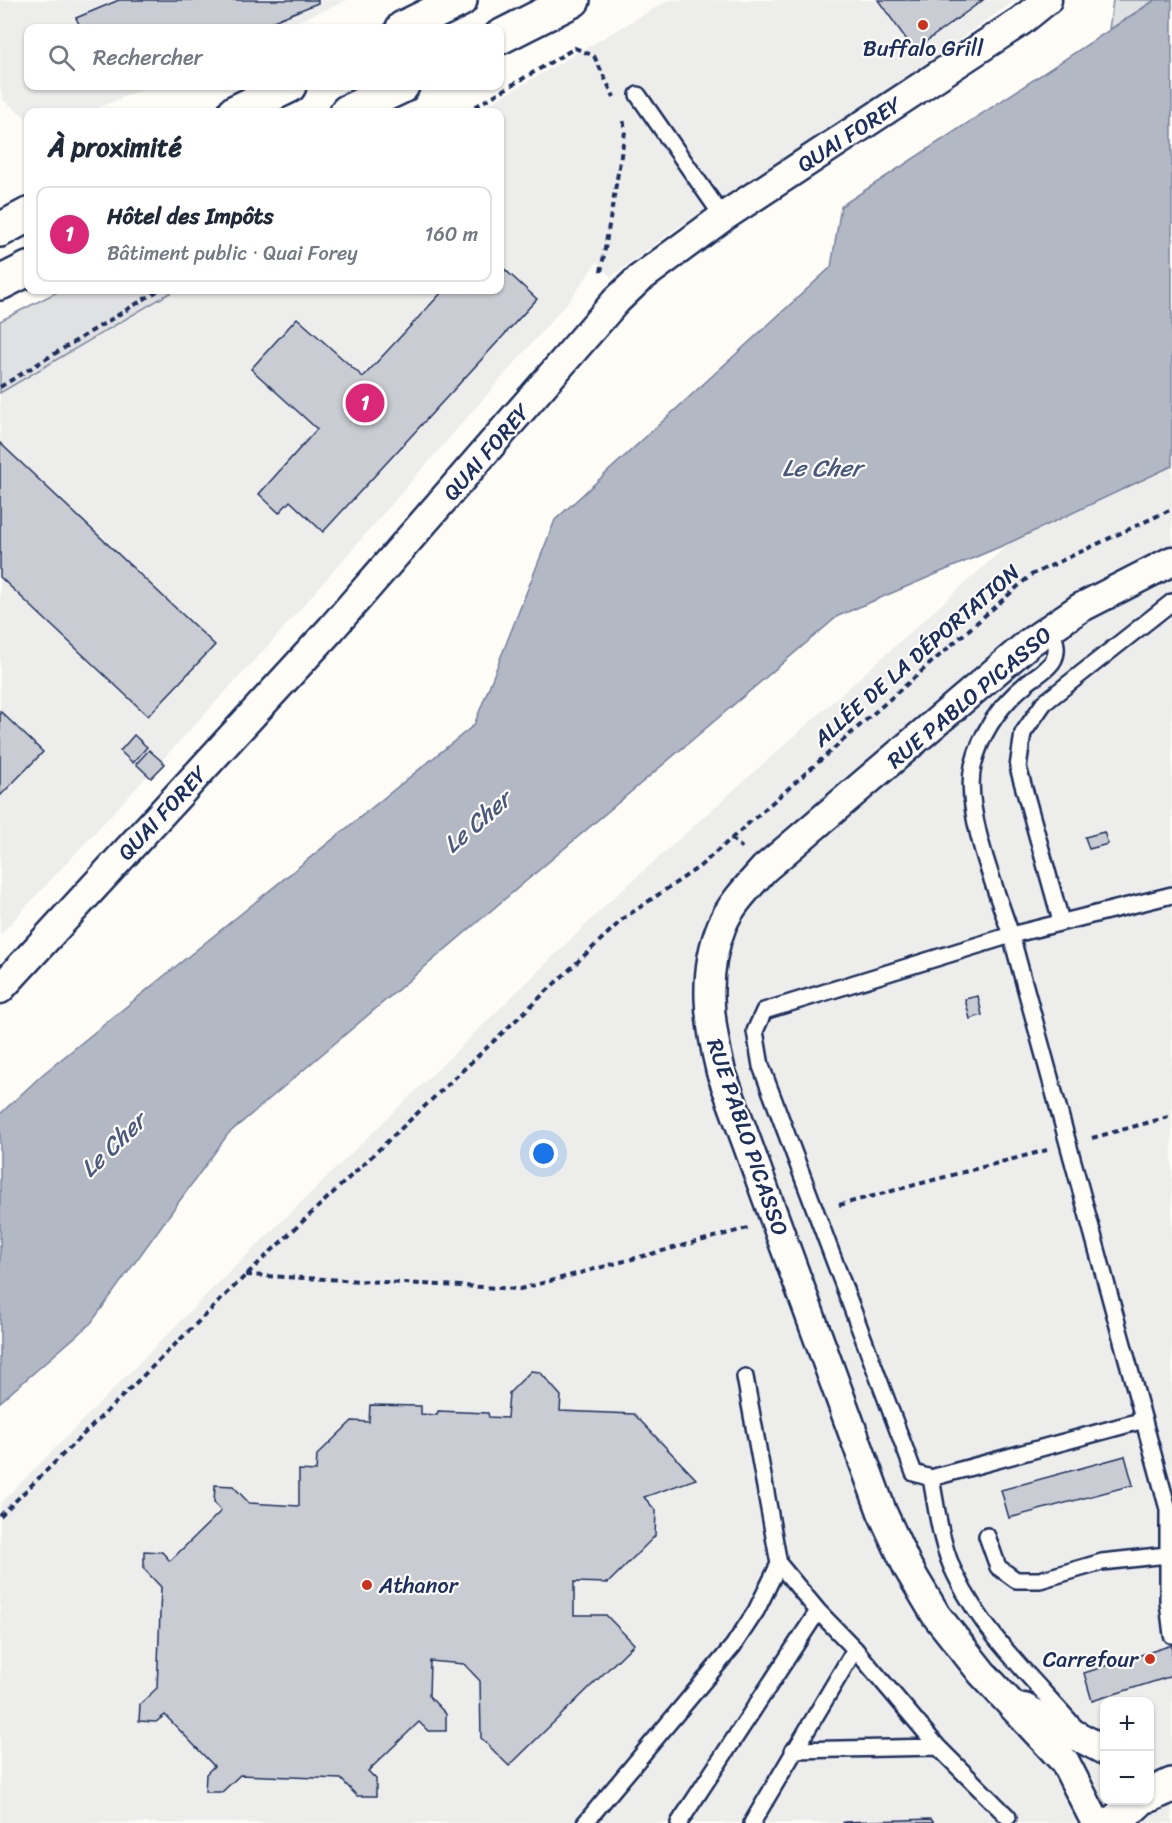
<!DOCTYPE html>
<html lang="fr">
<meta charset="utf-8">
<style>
body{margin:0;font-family:Sriracha,sans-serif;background:#f6f6f7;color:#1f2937}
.controls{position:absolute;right:18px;bottom:18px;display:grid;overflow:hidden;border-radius:12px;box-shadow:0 2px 4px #0004}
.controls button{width:54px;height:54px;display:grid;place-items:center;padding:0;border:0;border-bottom:2px solid #e0e1e3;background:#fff;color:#1f2937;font:30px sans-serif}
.you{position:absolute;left:544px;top:1154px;width:21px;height:21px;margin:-15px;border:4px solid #fff;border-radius:50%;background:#1a73e8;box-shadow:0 0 0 9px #1a73e833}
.badge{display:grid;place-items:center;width:39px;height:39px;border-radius:50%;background:#db2777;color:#fff;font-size:20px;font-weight:700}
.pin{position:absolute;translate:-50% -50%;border:3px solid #fff;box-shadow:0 2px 6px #0006}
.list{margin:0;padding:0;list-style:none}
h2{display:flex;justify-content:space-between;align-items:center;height:78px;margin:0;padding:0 24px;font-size:26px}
h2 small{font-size:20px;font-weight:400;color:#747a83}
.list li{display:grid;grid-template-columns:39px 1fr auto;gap:18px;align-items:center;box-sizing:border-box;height:96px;margin:0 12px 12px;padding:0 12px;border:2px solid #e0e1e3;border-radius:12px}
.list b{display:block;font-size:22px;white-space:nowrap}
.list p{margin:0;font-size:20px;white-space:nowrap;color:#747a83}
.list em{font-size:20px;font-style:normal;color:#747a83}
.icon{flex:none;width:33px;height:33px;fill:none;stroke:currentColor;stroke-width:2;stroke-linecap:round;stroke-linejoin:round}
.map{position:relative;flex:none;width:1172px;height:1823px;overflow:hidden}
.search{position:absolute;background:#fff;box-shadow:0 2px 4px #0004;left:24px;top:24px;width:480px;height:66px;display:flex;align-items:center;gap:15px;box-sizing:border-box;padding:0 21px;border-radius:12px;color:#747a83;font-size:22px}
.panel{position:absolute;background:#fff;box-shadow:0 2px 4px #0004;left:24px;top:108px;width:480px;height:186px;border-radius:12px}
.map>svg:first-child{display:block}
.built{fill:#edeeec;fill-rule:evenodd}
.green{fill:#e0e1e3;stroke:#7e88a0;stroke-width:1.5}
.water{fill:#b3b8c5;stroke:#76819c;stroke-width:1.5}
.building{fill:#c9ccd3;stroke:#1b2f5e;stroke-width:1.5}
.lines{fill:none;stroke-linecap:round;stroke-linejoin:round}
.service-casing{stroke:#1b2f5e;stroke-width:20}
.minor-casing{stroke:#1b2f5e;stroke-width:33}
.tertiary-casing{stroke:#1b2f5e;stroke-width:38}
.primary-casing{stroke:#1b2f5e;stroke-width:38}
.path{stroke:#1b2f5e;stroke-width:4;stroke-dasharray:6 4.5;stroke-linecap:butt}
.service{stroke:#fdfcf7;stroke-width:15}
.minor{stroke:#fdfcf7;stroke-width:28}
.tertiary{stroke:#fdfcf7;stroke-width:33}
.primary{stroke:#fdfcf7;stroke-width:33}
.poi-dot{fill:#c8321e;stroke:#fdfcf7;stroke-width:2}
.labels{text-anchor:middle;stroke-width:4.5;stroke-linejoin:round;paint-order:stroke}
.poi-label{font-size:22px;fill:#1b2f5e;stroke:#fdfcf7}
.street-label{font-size:22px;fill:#1b2f5e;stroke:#fdfcf7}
.water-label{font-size:24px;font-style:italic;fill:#49587d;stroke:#fdfcf7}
</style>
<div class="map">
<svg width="1172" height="1823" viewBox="0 0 1172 1823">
<rect width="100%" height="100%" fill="#fdfcf7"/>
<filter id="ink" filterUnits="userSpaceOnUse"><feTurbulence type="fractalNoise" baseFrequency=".0167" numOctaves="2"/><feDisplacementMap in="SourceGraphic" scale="12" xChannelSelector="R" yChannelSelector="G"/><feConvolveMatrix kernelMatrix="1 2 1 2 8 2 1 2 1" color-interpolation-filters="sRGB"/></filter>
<g filter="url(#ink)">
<!-- built -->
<path class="built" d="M0,0H348L282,28H28V86H150L88,112H28V119L3,100L0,86Z
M669,0H1016L749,187L681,225L611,277L597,262L573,296L275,638L0,935V393L175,290H500V112H475Z
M1172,466V1823H0V1504L206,1295L610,901L1011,542ZM1104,1702H1150V1800H1104Z"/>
<!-- green -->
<path class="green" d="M1113,0H1155L1109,30Z
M61,290H175L0,393V321Z"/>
<!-- water -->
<path class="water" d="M1155,0H1172V466L1011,542L838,616L228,1134L91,1323L0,1402V1114L43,1074L474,725L555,520L831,267L841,206Z"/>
<!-- building -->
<path class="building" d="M119,0H318V3L256,28H81L76,18Z
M878,0H983L914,50Z
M500,265L537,299L323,532L290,501L279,513L259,494L317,429L251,369L297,318L363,377L444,290H500Z
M0,443L215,645L148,716L0,577Z
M0,711L43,752L0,796Z
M134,735L147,747L133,763L120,751Z
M149,750L165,764L151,778L136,764Z
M1104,832L1108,844L1089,849L1085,837Z
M978,996L982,1015L970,1019L965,999Z
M531,1371L540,1372L561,1396L560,1411L634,1414L696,1479L644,1497L656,1511L655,1536L608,1583L574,1582V1615H606L634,1644L509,1766L481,1738L480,1681L464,1664L430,1661L429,1696L446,1714V1731H428L419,1722L368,1771L376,1779V1796H357L341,1779L240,1775L222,1792H205L206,1774L214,1766L165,1715L156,1722L139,1721L140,1704L157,1688L161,1587L144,1569V1551L162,1552L170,1561L221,1511L214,1502L215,1485L233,1486L249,1503L299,1506V1470L316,1471L317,1455L352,1421L369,1422L370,1405L421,1406V1414L437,1415L438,1411L488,1413L489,1417L507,1418L509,1393Z
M1125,1456L1133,1485L1009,1518L1001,1490Z
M1172,1645V1676L1092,1701L1084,1673Z
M931,1819L934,1823H843L844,1822Z"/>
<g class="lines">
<defs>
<path id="service" d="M638,95L723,217
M1052,628C1054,638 1059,649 1054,659C1050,668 1034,677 1027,683C1000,705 981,732 973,766C963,810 997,892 1011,935L1168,1509L1172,1515
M1061,921L1018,767L1023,733L1044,703L1172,602
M745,1377L779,1564
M1144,1420L931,1478L914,1473L761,1066L755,1031L764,1011L1011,935L1172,895
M931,1478C937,1510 941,1547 956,1576C983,1633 1034,1680 1075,1727
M1168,1509V1602L1172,1635
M987,1536L998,1567L1016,1580H1040L1102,1562L1167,1555
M793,1750L938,1747
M585,1823L733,1646L756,1611L779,1564L818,1611
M679,1823L818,1611L855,1649L938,1747L1008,1817
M752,1823L855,1649"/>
<path id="minor" d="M0,989L331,629L616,301L639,279L723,217L1021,21L1047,0
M1024,1708L1104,1750
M1096,1823L1065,1762L982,1673L936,1615L908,1568L882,1512L721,1072C709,1023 702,973 722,925C731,904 749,886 764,869L1029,643L1080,608L1172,561"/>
<path id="tertiary" d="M1150,1795L1172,1785
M1114,1823L1139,1800"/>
<path id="primary" d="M403,28L460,0
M500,37L573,0
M235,112L289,86
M347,112L402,86
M0,230L28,215
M0,283L28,269"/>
</defs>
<!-- service casing -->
<use href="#service" class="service-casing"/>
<!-- minor casing -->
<use href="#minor" class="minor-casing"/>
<!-- tertiary casing -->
<use href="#tertiary" class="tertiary-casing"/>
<!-- primary casing -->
<use href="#primary" class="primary-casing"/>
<!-- path -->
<path class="path" d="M466,112L575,48L594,56L614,97
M601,272L625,132L623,117
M0,387L159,290
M731,838L742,848
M1092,1138L1172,1116
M839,1205L1047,1150
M246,1275L520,1289L748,1228
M0,1516L246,1275L624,918L699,867L1031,575L1172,509"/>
<!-- service -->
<use href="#service" class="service"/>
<!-- minor -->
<use href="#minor" class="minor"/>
<!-- tertiary -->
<use href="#tertiary" class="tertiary"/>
<!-- primary -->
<use href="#primary" class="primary"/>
</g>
</g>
<!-- markers -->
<g class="poi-dot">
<circle cx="923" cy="25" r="6"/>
<circle cx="367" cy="1585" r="6"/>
<circle cx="1150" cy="1659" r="6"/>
</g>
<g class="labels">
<!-- poi labels -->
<g class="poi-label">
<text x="923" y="56">Buffalo Grill</text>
<text x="379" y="1593" text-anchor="start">Athanor</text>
<text x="1138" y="1667" text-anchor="end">Carrefour</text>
</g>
<!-- street labels -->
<g class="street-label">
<text transform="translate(849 134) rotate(-33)" y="8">QUAI FOREY</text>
<text transform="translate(486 452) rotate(-49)" y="8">QUAI FOREY</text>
<text transform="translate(916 655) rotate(-41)" y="8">ALLÉE DE LA DÉPORTATION</text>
<text transform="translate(969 697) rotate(-40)" y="8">RUE PABLO PICASSO</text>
<text transform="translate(162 813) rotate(-47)" y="8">QUAI FOREY</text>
<text transform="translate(748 1137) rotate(71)" y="8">RUE PABLO PICASSO</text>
</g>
<!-- water labels -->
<g class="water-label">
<text x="822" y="476">Le Cher</text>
<text transform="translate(477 822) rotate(-41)" y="8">Le Cher</text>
<text transform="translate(113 1145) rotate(-44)" y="8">Le Cher</text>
</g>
</g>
</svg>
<div class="controls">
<button>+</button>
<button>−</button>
</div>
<div class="you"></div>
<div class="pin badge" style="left:365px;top:403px">1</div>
<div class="search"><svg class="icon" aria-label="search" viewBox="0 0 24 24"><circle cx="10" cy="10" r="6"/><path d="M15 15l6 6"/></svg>Rechercher</div>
<section class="panel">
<h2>À proximité<small></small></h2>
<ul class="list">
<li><span class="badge">1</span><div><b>Hôtel des Impôts</b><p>Bâtiment public · Quai Forey</p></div><em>160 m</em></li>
</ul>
</section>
</div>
